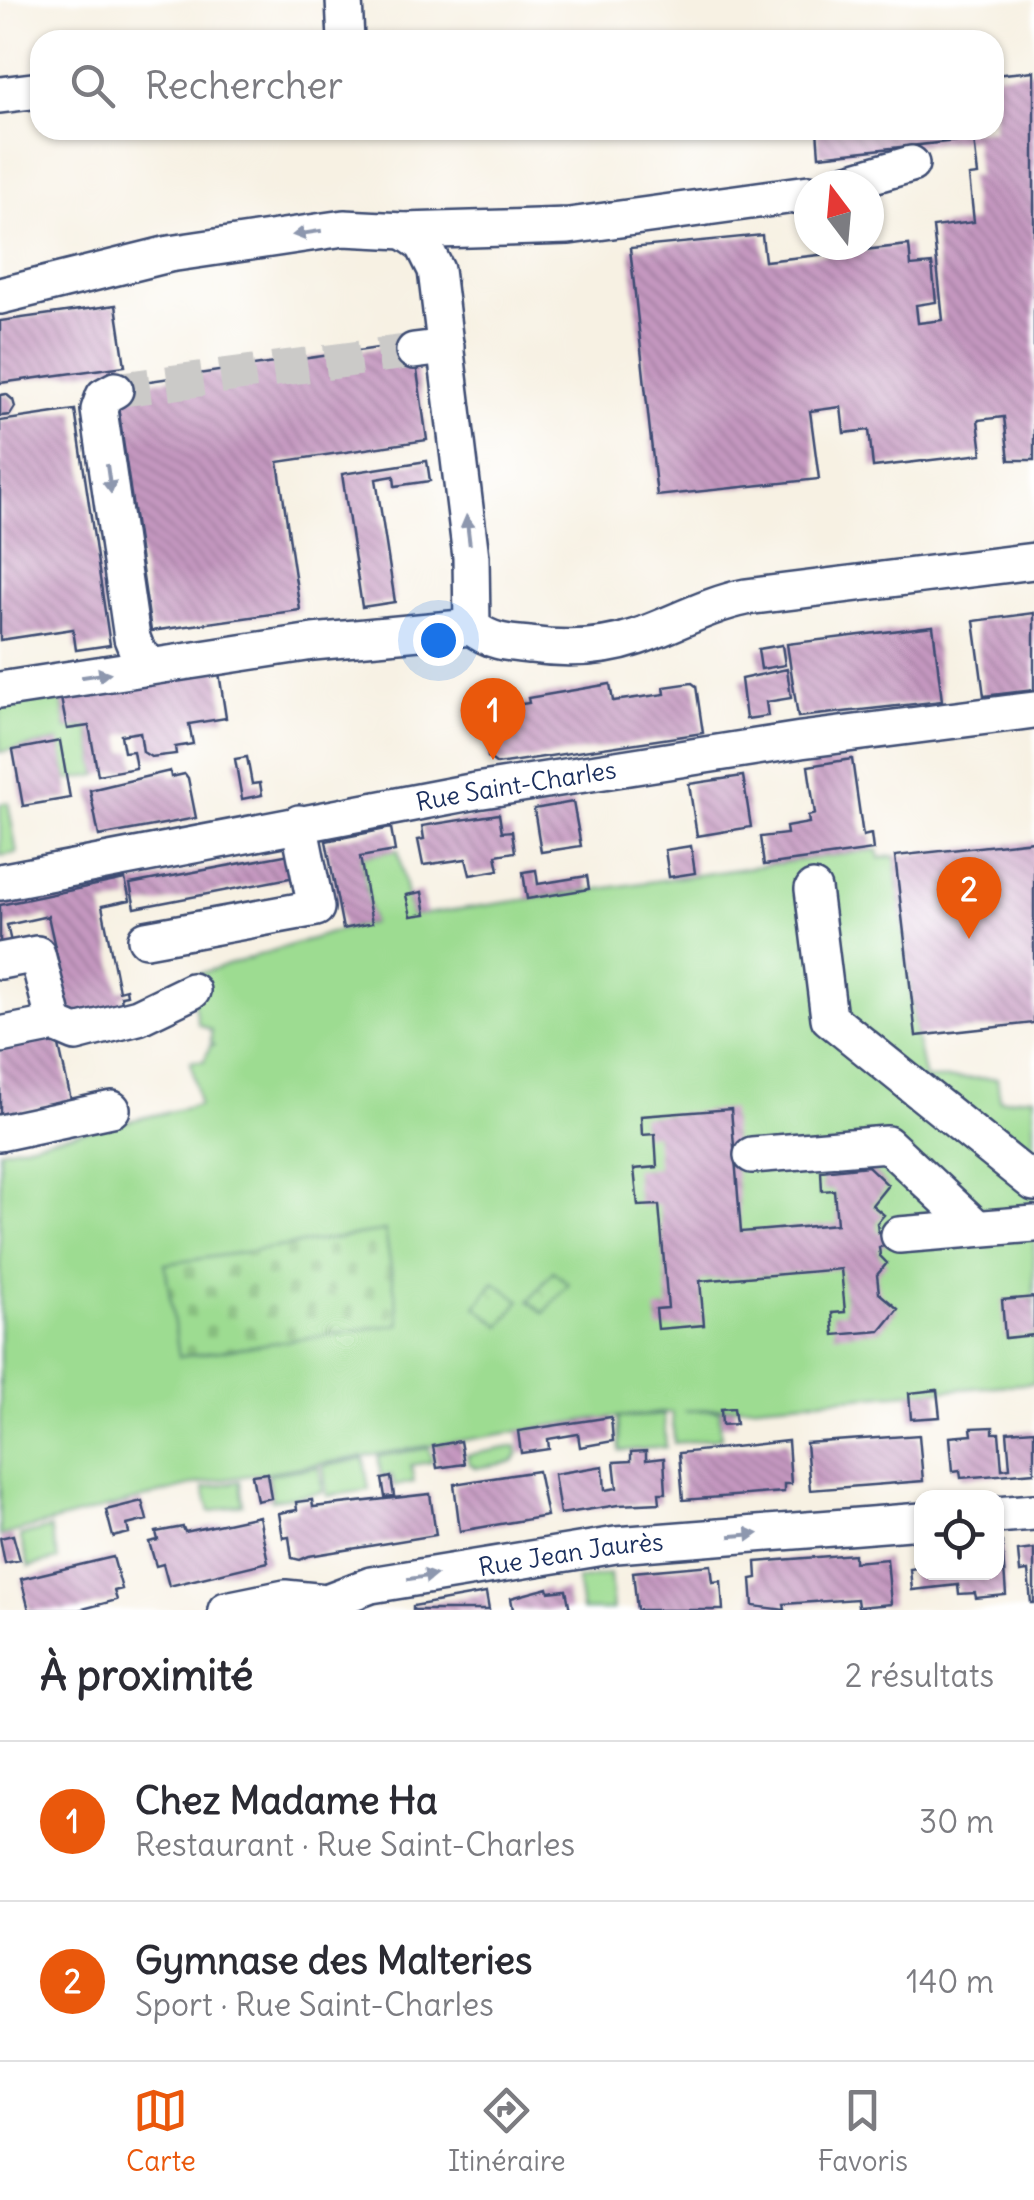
<!DOCTYPE html>
<html lang="fr">
<meta charset="utf-8">
<style>
body{margin:0;font-family:Delius,sans-serif;background:#f7f7f7;color:#2b2b33}
.controls{position:absolute;right:30px;bottom:30px;display:grid;overflow:hidden;border-radius:20px;box-shadow:0 2px 8px #0004}
.controls button{width:90px;height:90px;display:grid;place-items:center;padding:0;border:0;border-bottom:2px solid #e1e1e2;background:#fff;color:#2b2b33;font:50px sans-serif}
.compass{position:absolute;left:794px;top:170px;width:90px;height:90px;border-radius:50%;background:#fff;box-shadow:0 2px 8px #0004;rotate:344deg}
.you{position:absolute;left:438px;top:640px;width:35px;height:35px;margin:-25px;border:8px solid #fff;border-radius:50%;background:#1a73e8;box-shadow:0 0 0 15px #1a73e833}
.badge{display:grid;place-items:center;width:65px;height:65px;border-radius:50%;background:#ea580c;color:#fff;font-size:32px;font-weight:700}
.pin{position:absolute;translate:-50% -82px;filter:drop-shadow(0 2px 5px #0008)}
.pin::after{content:'';position:absolute;top:52px;width:35px;height:30px;background:inherit;clip-path:polygon(0 0,100% 0,50% 100%)}
.list{margin:0;padding:0;list-style:none}
h2{display:flex;justify-content:space-between;align-items:center;height:130px;margin:0;padding:0 40px;font-size:42px}
h2 small{font-size:32px;font-weight:400;color:#7c7c81}
.list li{display:grid;grid-template-columns:65px 1fr auto;gap:30px;align-items:center;box-sizing:border-box;height:160px;padding:0 40px;border-top:2px solid #e1e1e2}
.list b{display:block;font-size:38px;white-space:nowrap}
.list p{margin:0;font-size:32px;white-space:nowrap;color:#7c7c81}
.list em{font-size:32px;font-style:normal;color:#7c7c81}
.icon{flex:none;width:55px;height:55px;fill:none;stroke:currentColor;stroke-width:2;stroke-linecap:round;stroke-linejoin:round}
.map{position:relative;flex:none;width:1034px;height:1610px;overflow:hidden}
.search{position:absolute;background:#fff;box-shadow:0 2px 8px #0004;left:30px;right:30px;top:30px;height:110px;display:flex;align-items:center;gap:25px;box-sizing:border-box;padding:0 35px;border-radius:30px;color:#7c7c81;font-size:38px}
.sheet{height:450px;background:#fff}
nav{display:flex;justify-content:space-around;align-items:center;box-sizing:border-box;height:140px;border-top:2px solid #e1e1e2;background:#fff;font-size:28px;color:#7c7c81}
nav a{display:grid;justify-items:center;gap:5px}
nav .on{color:#ea580c}
.map>svg:first-child{display:block}
.grass{fill:#9ddc91;stroke:#5c8678;stroke-width:2.5}
.cemetery{fill:url(#cemetery-stones);stroke:#5c8678;stroke-width:2.5}
.park{fill:url(#park-crowns);stroke:#5c8678;stroke-width:2.5}
.building{fill:url(#building-back-hatch)}
.lines{fill:none;stroke-linecap:round;stroke-linejoin:round}
.minor-tunnel{stroke:#cbcac8;stroke-width:35;stroke-dasharray:35 18;stroke-linecap:butt}
.minor-casing{stroke:#3c4c72;stroke-width:40}
.minor{stroke:#fff;stroke-width:35}
.oneway{fill:#8d97ae}
.labels{text-anchor:middle;stroke-width:8;stroke-linejoin:round;paint-order:stroke}
.street-label{font-size:25px;fill:#1b2f5e;stroke:#fff}
</style>
<div class="map">
<svg width="1034" height="1610" viewBox="0 0 1034 1610">
<defs>
<pattern id="cemetery-stones" width="16" height="16" patternUnits="userSpaceOnUse" patternTransform="scale(2.5)"><rect width="16" height="16" fill="#9ddc91"/><path d="M2 7V4a2 2 0 0 1 4 0v3zM10 15v-3a2 2 0 0 1 4 0v3z" fill="#87bd7f"/></pattern>
<pattern id="park-crowns" width="20" height="18" patternUnits="userSpaceOnUse" patternTransform="scale(2.5)"><rect width="20" height="18" fill="#9ddc91"/><path d="M2 6a3 3 0 1 1 6 0M12 15a3 3 0 1 1 6 0" fill="none" stroke="#87bd7f"/></pattern>
<pattern id="building-back-hatch" width="6" height="6" patternUnits="userSpaceOnUse" patternTransform="scale(2.5)"><rect width="6" height="6" fill="#c598c0"/><path d="M-1 5l2 2M0 0l6 6M5-1l2 2" fill="none" stroke="#9f7c9f"/></pattern>
</defs>
<rect width="100%" height="100%" fill="#fff"/>
<filter id="ink" filterUnits="userSpaceOnUse"><feTurbulence type="fractalNoise" baseFrequency=".01" numOctaves="2"/><feDisplacementMap in="SourceGraphic" scale="20" xChannelSelector="R" yChannelSelector="G"/><feConvolveMatrix kernelMatrix="1 2 1 2 8 2 1 2 1" color-interpolation-filters="sRGB"/></filter>
<filter id="wash" filterUnits="userSpaceOnUse"><feTurbulence type="fractalNoise" baseFrequency=".0048" numOctaves="4" result="noise"/><feDisplacementMap in="SourceGraphic" scale="40" xChannelSelector="R" yChannelSelector="G"/><feGaussianBlur stdDeviation="2.25" result="paint"/><feColorMatrix in="noise" values="0 0 0 0 0 0 0 0 0 0 0 0 0 0 0 0 0 1.4 0 .05"/><feComposite in="paint" operator="in"/></filter>
<g filter="url(#wash)">
<rect width="100%" height="100%" fill="#f7f1e3"/>
<!-- grass -->
<path class="grass" d="M60,693L67,729L89,726L98,775L67,780L59,741L0,752V706Z
M8,802L17,853L0,856V804Z
M398,850L411,916L865,851L878,850L880,858L895,856L916,1036L925,1079L997,1078L1000,1100L1034,1096V1383L683,1411L719,1410L721,1438L674,1443L672,1412L593,1419L196,1484L0,1536V1150L199,1105L191,1061H204L210,1046L214,1045L211,1043V1030L198,1024L188,977L343,929L372,923L360,857Z
M664,1415L666,1447L620,1451L618,1418Z
M517,1446L518,1455L513,1462L476,1468L469,1463L467,1455Z
M429,1448L432,1462L411,1465L414,1482L395,1486L392,1475L381,1476L378,1456Z
M364,1459L369,1490L327,1496L323,1466Z
M319,1467L323,1492L272,1500L268,1474Z
M240,1481L243,1504L210,1512L204,1488Z
M50,1528L58,1559L29,1567L20,1536Z
M610,1574L613,1610H582L577,1580Z"/>
<!-- cemetery -->
<path class="cemetery" d="M385,1231L400,1324L179,1357L165,1264Z"/>
<!-- park -->
<path class="park" d="M553,1271L569,1284L544,1313L529,1301Z
M494,1282L520,1300L501,1326L476,1307Z"/>
<g id="blocks">
<!-- building -->
<path class="building" d="M1034,71V460H1009L1004,417L978,420L982,454L873,467L869,430L844,433L841,407L810,411L819,479L657,496L630,248L762,235L765,261L909,245L911,266L932,264L936,302L916,305L918,323L943,320L933,227L974,222L969,176L978,175L974,139L819,156L817,130H994V75Z
M116,305L125,366L0,383V321Z
M413,343L427,440L278,462L300,610L151,631L115,386Z
M6,394L13,400L15,407L10,415L0,416V395Z
M75,410L110,645L76,650L73,629L0,640V421Z
M427,461L430,481L395,486L394,476L376,479L395,602L362,607L342,474Z
M1034,613V690L984,696L974,621Z
M933,626L942,701L798,717L787,644Z
M782,645L785,665L761,669L758,649Z
M218,666L226,718L189,724L193,744L175,747L176,754L151,757L143,752L140,732L121,735L124,752L133,751L136,768L98,775L89,726L67,729L60,693Z
M787,669L791,698L766,702L768,716L746,719L741,679Z
M692,683L696,686L703,733L497,764L488,757L485,709L529,703L528,698L610,684L613,701L665,694L664,687Z
M60,741L70,798L23,806L13,750Z
M247,757L252,784L260,783L262,795L242,799L235,759Z
M852,759L863,836L871,834L873,850L764,865L760,837L787,834L786,827L809,823L808,816L815,814L808,766Z
M170,771L171,777L185,774L188,778L196,818L99,836L90,790Z
M743,776L751,827L697,836L689,784Z
M573,802L581,846L541,852L534,809Z
M499,814L502,832L512,831L515,852L496,855L499,870L470,875L466,859L423,865L418,840L424,839L422,826Z
M391,828L395,851L360,857L372,923L343,929L326,841Z
M1034,841V1023L916,1036L895,856Z
M691,846L695,873L669,877L665,850Z
M317,849L321,872L135,908L130,884Z
M536,870L538,884L587,876L589,889L527,899L523,872Z
M125,879L130,900L102,906L119,991L126,989L127,995L121,996L123,1010L70,1021L52,976L61,974L48,916L7,925L13,951L0,953V905Z
M422,892L426,914L411,916L406,895Z
M57,1037L71,1100L0,1115V1049Z
M731,1109L741,1232L837,1224L834,1190L822,1191L821,1171L868,1166L888,1185L872,1205L884,1215L877,1223L878,1232L884,1231L886,1246L879,1247L880,1256L887,1263L877,1275L879,1293L898,1309L880,1331L834,1335L832,1313L845,1312L841,1269L700,1281L704,1325L658,1329L656,1309L668,1308L659,1205L638,1206L634,1169L657,1167L655,1134L642,1135L641,1116Z
M1034,1297V1335L1005,1338L1002,1300Z
M937,1390L940,1417L911,1419L909,1393Z
M734,1408L736,1424L722,1425L721,1409Z
M611,1417L613,1441L580,1447L578,1434L548,1439L549,1449L521,1453L518,1431Z
M993,1427V1433H999L1002,1469L1010,1468L1007,1432L1034,1430V1472L961,1478L960,1470L953,1471L950,1437L972,1435L971,1428Z
M919,1435L923,1481L810,1490L806,1443Z
M460,1441L464,1464L437,1468L433,1446Z
M788,1441L791,1484H784V1492L683,1500L679,1453Z
M646,1451V1460L664,1458L666,1493H659L660,1503L618,1505L560,1514L554,1474L603,1466L605,1490L617,1488L614,1462L631,1461V1452Z
M538,1471L547,1516L460,1531L454,1484Z
M267,1473L271,1498L257,1501L252,1475Z
M391,1477L394,1496L385,1497L382,1479Z
M430,1494L436,1535L309,1556L300,1560L292,1558L289,1537L283,1538L279,1513L297,1510L296,1502L312,1500L313,1507Z
M142,1501L147,1520L127,1525L129,1533L113,1537L106,1510Z
M259,1516L268,1562L169,1586L163,1564L156,1566L149,1542L158,1540L156,1532L183,1527L185,1532Z
M13,1535L20,1560L5,1563L0,1538Z
M996,1542H1002L1006,1595L976,1598L975,1593L959,1594L958,1585L912,1590L910,1569L917,1568L916,1548H921V1572H996Z
M1034,1549V1603H1031L1028,1571L1020,1572L1018,1551Z
M854,1554V1562L887,1559L891,1604L858,1607L857,1599L784,1604L785,1610L753,1606L751,1579L757,1578L756,1562Z
M113,1557L122,1589L114,1591L117,1600L79,1610H29L21,1579Z
M711,1565L713,1582L721,1581L723,1610H637L633,1572Z
M548,1588L549,1592L566,1590L570,1610H513L511,1598Z
M486,1593L489,1610H413V1606Z"/>
</g>
</g>
<g filter="url(#ink)">
<use href="#blocks" fill-opacity="0" stroke="#3c4c72" stroke-width="2.5"/>
<g class="lines">
<!-- minor-tunnel -->
<path class="minor-tunnel" d="M115,390L414,351"/>
<defs>
<g id="minor">
<path d="M344,0L346,40"/>
<path d="M0,95L40,90"/>
<path d="M838,185L911,164"/>
<path d="M404,231L423,244L436,270L471,557L472,627C490,642 508,643 530,645C566,650 602,649 637,637C674,624 707,605 746,597L1034,561"/>
<path d="M0,296L169,254L344,228L404,231L569,226L809,193"/>
<path d="M414,351L446,347"/>
<path d="M115,390L104,396L99,410L132,638L138,653L152,666"/>
<path d="M0,690L313,642L472,627"/>
<path id="s1" d="M0,882L476,791L801,740L1034,710"/>
<path d="M813,889L829,1018L1034,1183"/>
<path d="M146,939L316,908L299,823"/>
<path d="M0,961L37,954L55,1024L0,1035"/>
<path d="M55,1024L76,1033L138,1017L192,991"/>
<path d="M0,1133L112,1109"/>
<path d="M752,1155L887,1144L977,1228"/>
<path d="M899,1235L1034,1224"/>
<path d="M996,1515L1034,1512"/>
<path id="s2" d="M226,1610L285,1598L326,1602L371,1585L616,1545L922,1521"/>
</g>
</defs>
<!-- minor casing -->
<use href="#minor" class="minor-casing"/>
<!-- minor -->
<use href="#minor" class="minor"/>
</g>
<!-- one-way arrows -->
<defs><path id="oneway-solid" d="M-6-.8H1V-3.2L6.5 0L1 3.2V.8H-6Z" transform="scale(2.5)"/></defs>
<g class="oneway">
<use href="#oneway-solid" transform="translate(307 233) rotate(171)"/>
<use href="#oneway-solid" transform="translate(109 479) rotate(82)"/>
<use href="#oneway-solid" transform="translate(468 530) rotate(-97)"/>
<use href="#oneway-solid" transform="translate(96 675) rotate(-9)"/>
<use href="#oneway-solid" transform="translate(744 1535) rotate(-5)"/>
<use href="#oneway-solid" transform="translate(422 1577) rotate(-9)"/>
</g>
</g>
<g class="labels">
<!-- street labels -->
<g class="street-label">
<text dy="9" stroke="none"><textPath href="#s1" startOffset="525">Rue Saint-Charles</textPath></text>
<text dy="9" stroke="none"><textPath href="#s2" startOffset="352">Rue Jean Jaurès</textPath></text>
</g>
</g>
</svg>
<div class="controls">
<button><svg class="icon" aria-label="locate" viewBox="0 0 24 24"><circle cx="12" cy="12" r="6"/><path d="M12 2v4M12 18v4M2 12h4M18 12h4"/></svg></button>
</div>
<svg class="compass" viewBox="-18 -18 36 36"><path d="M0-13l5 13h-10z" fill="#e53935"/><path d="M0 13l5-13h-10z" fill="#7c7c81"/></svg>
<div class="you"></div>
<div class="pin badge" style="left:493px;top:760px">1</div>
<div class="pin badge" style="left:969px;top:939px">2</div>
<div class="search"><svg class="icon" aria-label="search" viewBox="0 0 24 24"><circle cx="10" cy="10" r="6"/><path d="M15 15l6 6"/></svg>Rechercher</div>
</div>
<section class="sheet">
<h2>À proximité<small>2 résultats</small></h2>
<ul class="list">
<li><span class="badge">1</span><div><b>Chez Madame Ha</b><p>Restaurant · Rue Saint-Charles</p></div><em>30 m</em></li>
<li><span class="badge">2</span><div><b>Gymnase des Malteries</b><p>Sport · Rue Saint-Charles</p></div><em>140 m</em></li>
</ul>
</section>
<nav>
<a class="on"><svg class="icon" aria-label="map" viewBox="0 0 24 24"><path d="M3 6l6-2 6 2 6-2v14l-6 2-6-2-6 2zM9 4v14M15 6v14"/></svg>Carte</a>
<a><svg class="icon" aria-label="directions" viewBox="0 0 24 24"><path d="M12 3l9 9-9 9-9-9zM9 14v-3h6M13 9l2 2-2 2"/></svg>Itinéraire</a>
<a><svg class="icon" aria-label="saved" viewBox="0 0 24 24"><path d="M7 4h10v16l-5-4-5 4z"/></svg>Favoris</a>
</nav>
